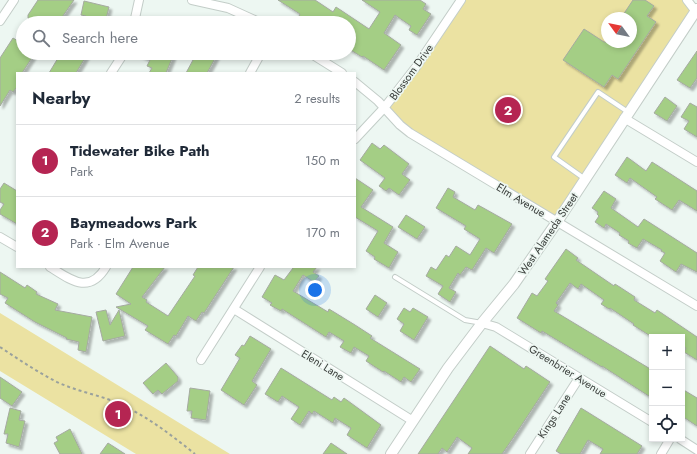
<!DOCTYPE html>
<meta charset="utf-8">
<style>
body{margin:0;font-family:Jost,sans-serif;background:#f6f6f7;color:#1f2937}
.controls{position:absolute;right:12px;bottom:12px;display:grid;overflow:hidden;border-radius:0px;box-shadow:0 2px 6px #0003}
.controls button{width:36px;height:36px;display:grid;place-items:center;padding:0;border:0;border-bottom:1px solid #e0e1e3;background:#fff;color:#1f2937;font:20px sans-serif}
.compass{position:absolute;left:601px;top:12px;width:36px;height:36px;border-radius:50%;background:#fff;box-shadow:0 2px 6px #0003;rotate:303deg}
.you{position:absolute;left:315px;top:290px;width:14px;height:14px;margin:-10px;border:3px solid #fff;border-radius:50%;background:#1a73e8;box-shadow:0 0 0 6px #1a73e833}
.badge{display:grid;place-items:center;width:26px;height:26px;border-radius:50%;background:#b52552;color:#fff;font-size:13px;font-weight:700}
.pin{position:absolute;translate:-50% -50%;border:2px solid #fff;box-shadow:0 1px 4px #0006}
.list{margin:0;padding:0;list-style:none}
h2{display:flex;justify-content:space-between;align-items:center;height:52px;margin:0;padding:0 16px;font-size:17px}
h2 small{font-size:13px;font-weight:400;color:#747a83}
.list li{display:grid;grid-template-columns:26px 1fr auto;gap:12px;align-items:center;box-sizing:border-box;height:72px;padding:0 16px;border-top:1px solid #e0e1e3}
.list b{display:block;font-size:15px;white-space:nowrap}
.list p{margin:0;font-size:13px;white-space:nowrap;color:#747a83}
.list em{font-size:13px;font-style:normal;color:#747a83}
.icon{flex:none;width:22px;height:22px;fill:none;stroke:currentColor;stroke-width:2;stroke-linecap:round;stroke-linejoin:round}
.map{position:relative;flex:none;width:697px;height:454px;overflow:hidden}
.search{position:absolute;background:#fff;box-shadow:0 2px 6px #0003;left:16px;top:16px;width:340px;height:44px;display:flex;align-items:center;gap:10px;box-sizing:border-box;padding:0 14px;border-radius:22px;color:#747a83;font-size:15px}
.panel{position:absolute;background:#fff;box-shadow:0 2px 6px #0003;left:16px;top:72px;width:340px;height:196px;border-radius:0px}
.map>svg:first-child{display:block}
.green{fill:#ebe2a2;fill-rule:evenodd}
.building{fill:#a4ce85;stroke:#a5aaa1;filter:url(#shadow)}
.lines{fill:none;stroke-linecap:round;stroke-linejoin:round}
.service-casing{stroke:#c3cdc8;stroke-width:6}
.minor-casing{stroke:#c3cdc8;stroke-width:10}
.tertiary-casing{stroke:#c3cdc8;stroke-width:12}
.path{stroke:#9aa19d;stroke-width:2;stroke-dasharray:3 3;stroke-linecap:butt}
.service{stroke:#fff;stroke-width:4}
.minor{stroke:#fff;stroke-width:8}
.tertiary{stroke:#fff;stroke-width:10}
.labels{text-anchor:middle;stroke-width:3.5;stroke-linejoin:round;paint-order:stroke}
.street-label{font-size:11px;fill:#383c39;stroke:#edf7f2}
</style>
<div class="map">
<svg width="697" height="454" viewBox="0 0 697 454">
<defs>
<filter id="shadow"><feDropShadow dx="3" dy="3" stdDeviation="1" flood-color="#0004"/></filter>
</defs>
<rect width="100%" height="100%" fill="#edf7f2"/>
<!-- green -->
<path class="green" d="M461,0H687L695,11L557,222L410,133L384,108ZM607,18H631V42H607Z
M0,313L230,454H136L0,371Z"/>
<!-- building -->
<path class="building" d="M38,0H74L58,23H35L28,18V15Z
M278,0H315L333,12L336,7L369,29L380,12L362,0H420L426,4L423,9L431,14L417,35L409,30L411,26L395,15L384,33L401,45L384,70L363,56L362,57L349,49V23H306L298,18L300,14Z
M633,0H645L654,6L647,16L656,22L618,79L612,75L604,87L563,60L584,29L604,42H631V18H621Z
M84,1L109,7L105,23H84L86,16L81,15Z
M13,38L23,44V53H35L22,73H17V87L13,92L10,90L0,106V58Z
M697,51V78L690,88L677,80Z
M61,53H88L76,73H49Z
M135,53H166L173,56L166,73H149L152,68L147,66L150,60Z
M193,53H218L207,73H186L193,60L190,59Z
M665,97L677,106L667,121L654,113Z
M690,103L697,107V137L684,129L689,121L681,117Z
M372,143L380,149L384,145L409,164L402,174L410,180L399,195L389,188L386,191L379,186L385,178L360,160Z
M627,157L646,171L652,162L697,191V211L679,200L672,210L655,199L657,197L630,178L627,183L615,175Z
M355,178L373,190L361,207L393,227L384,243L398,252L389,268L374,259L375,257L366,251L378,231L355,217Z
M4,183L17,191V224L0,214V210L4,204L0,202V189Z
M448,188L455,192L453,197L475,210L478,205L512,224L494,253L486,248L472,270L466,267L460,275L458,273L449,288L456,292L450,302L438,294L443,286L426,276L431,267L436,270L446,255L449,257L456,246L470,255L480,239L464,229L466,226L436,208Z
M604,191L616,199L611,208L638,227L644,219L697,253V272L681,264L676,272L660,261L665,253L661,251L662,250L643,239L637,248L628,243L629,241L619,235L620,233L606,224L604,228L595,222L599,216L597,214L598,212L592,208Z
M406,215L425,227L417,239L398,227Z
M566,249L578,258L576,260L614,286L615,284L635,297L634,300L655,313L657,310L697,337V360L684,352L686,348L682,346V337H652L633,325L634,324L610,308L609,309L601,304L604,300L581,284L578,289L570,283L556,303L558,305L554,311L652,370V398L602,366V367L542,331L541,333L517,318L532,293L537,296L548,281L545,279Z
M133,267H165L142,297L147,300L146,302L168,316L195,276L193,275L198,267H234L204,313L202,312L196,321L188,316L176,336L174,335L168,344L145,330L148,326L116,307L131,304L116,294Z
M292,267H317L313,272L319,276L314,282L303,275L293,291L328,312L329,309L355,325L372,336L370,338L420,369L411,382L404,377L401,382L384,371L383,372L366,361L369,356L354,347L351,353L340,347L344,341L329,332L326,337L282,309L281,311L270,305L272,303L262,297L275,275L284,280L293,268Z
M0,272L25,288L27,285L37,292L36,294L58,304L55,310L92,317L86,352L78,350L79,342L66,339L67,338L35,322L5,303L8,298L0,294Z
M375,295L387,303L378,317L366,309Z
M404,308L410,312L413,308L428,317L414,340L400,331L404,324L397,319Z
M106,310L110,325L119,310L125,336L103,341L96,312Z
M250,336L271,349L252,381L257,385L244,405L221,390L240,358L235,355L242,345L244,346Z
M490,346L524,369L526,366L550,382L513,438L502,454H468L472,448L457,437L447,452L442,448L438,454H418Z
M166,363L178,377V381L162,394L158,390L153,394L143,383Z
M281,368L332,400L334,397L341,402L344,398L381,425L367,448L347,435L351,428L335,418L333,423L314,411L312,414L309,411L300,425L291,419L299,407L282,396L278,402L265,394Z
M0,377L22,392L12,406L0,398Z
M190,388L210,391L206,420L191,418L192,411H187Z
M682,389L697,398V426L682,416Z
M10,408L21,411L19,420L25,421L19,447L6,443L8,434H4Z
M581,408L642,446L637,454H600L603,449L588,440L580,454H561L556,451Z
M70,429L82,454H60L54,443L58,441L56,437Z
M108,443L125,454H100Z
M331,443L347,454H323Z"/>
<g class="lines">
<defs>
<path id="service" d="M585,179L554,157L598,92L628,112
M395,277L465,320L482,323"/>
<path id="minor" d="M192,0L228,8L261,23
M687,0L697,13
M0,21L14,0
M134,23L139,0
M310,53L342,73
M111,73L124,53
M250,73L261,53
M355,82L378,101L400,125L410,133L697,306
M624,118L697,162
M355,139L384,108L416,67L461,0
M0,237L17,247
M50,267C71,280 89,295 106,267
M234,309L413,421
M482,323L496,327L652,422
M201,360L260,267
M680,439L697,450
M530,454L579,378
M661,454L670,439"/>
<path id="tertiary" d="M391,454L448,368L482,323L514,284L557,222L697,9"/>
</defs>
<!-- service casing -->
<use href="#service" class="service-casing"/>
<!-- minor casing -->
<use href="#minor" class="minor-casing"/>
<!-- tertiary casing -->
<use href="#tertiary" class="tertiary-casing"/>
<!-- path -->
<path class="path" d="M0,347C18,359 36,371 55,381C73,390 94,394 113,401C143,413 170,434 195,454"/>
<!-- service -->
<use href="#service" class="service"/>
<!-- minor -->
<use href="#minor" class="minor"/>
<!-- tertiary -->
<use href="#tertiary" class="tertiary"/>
</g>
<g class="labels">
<!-- street labels -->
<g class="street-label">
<text transform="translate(411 72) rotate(-54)" y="4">Blossom Drive</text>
<text transform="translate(521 200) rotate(31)" y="4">Elm Avenue</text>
<text transform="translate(548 234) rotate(-56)" y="4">West Alameda Street</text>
<text transform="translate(323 365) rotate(32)" y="4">Eleni Lane</text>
<text transform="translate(568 371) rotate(32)" y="4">Greenbrier Avenue</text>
<text transform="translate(554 416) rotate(-57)" y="4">Kings Lane</text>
</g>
</g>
</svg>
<div class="controls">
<button>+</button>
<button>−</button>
<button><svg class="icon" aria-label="locate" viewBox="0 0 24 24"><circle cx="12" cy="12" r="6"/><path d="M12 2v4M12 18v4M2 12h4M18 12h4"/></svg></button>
</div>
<svg class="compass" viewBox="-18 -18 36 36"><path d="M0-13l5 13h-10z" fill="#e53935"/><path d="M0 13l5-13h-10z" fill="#747a83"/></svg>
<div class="you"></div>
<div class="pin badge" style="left:118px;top:414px">1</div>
<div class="pin badge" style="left:508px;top:110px">2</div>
<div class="search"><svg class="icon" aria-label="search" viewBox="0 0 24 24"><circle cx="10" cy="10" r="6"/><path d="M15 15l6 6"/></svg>Search here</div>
<section class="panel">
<h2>Nearby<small>2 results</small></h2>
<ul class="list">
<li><span class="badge">1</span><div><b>Tidewater Bike Path</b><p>Park</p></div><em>150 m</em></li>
<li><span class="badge">2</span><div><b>Baymeadows Park</b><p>Park · Elm Avenue</p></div><em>170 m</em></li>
</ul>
</section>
</div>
